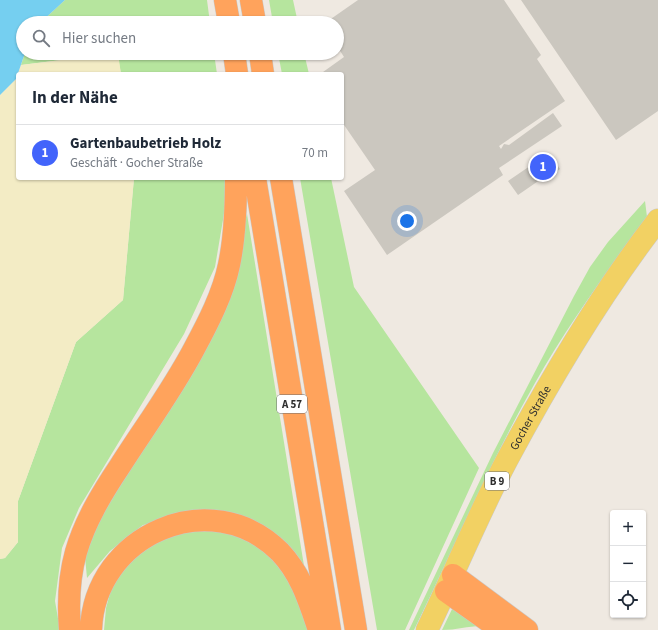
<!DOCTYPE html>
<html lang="de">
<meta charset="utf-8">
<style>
body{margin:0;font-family:"Source Sans 3",sans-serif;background:#f2f2f3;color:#1f2937}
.controls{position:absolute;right:12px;bottom:12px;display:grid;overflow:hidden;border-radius:4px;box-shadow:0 1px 3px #0004}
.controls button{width:36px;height:36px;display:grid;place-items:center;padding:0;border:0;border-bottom:1px solid #e0e1e3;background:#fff;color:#1f2937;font:20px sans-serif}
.you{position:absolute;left:407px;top:221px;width:14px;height:14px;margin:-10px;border:3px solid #fff;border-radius:50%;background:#1a73e8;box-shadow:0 0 0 6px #1a73e833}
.badge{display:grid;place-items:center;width:26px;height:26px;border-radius:50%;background:#4264fb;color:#fff;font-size:13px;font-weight:700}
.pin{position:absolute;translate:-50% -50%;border:2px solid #fff;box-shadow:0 1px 4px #0006}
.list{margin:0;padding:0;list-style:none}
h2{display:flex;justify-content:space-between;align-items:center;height:52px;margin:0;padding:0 16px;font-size:17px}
h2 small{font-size:13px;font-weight:400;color:#747a83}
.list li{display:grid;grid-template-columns:26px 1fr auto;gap:12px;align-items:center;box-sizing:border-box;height:56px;padding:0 16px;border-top:1px solid #e0e1e3}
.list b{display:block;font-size:15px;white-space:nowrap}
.list p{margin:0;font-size:13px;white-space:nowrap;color:#747a83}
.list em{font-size:13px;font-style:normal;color:#747a83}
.icon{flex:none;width:22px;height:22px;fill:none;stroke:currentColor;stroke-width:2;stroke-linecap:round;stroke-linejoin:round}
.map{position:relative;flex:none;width:658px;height:630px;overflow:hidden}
.search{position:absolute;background:#fff;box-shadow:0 1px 3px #0004;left:16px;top:16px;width:328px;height:44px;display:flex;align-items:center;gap:10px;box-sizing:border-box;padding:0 14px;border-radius:22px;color:#747a83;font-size:15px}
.panel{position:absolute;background:#fff;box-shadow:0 1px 3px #0004;left:16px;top:72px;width:328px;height:108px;border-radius:4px}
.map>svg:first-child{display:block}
.green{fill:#b6e59e}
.sand{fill:#f3ecc5}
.water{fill:#75cff0}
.building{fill:#cbc7bf}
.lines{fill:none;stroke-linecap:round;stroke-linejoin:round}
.major-casing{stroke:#c9c9c9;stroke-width:23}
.highway-casing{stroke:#c9c9c9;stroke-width:23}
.major{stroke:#f2d163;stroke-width:22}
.highway{stroke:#ffa35c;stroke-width:22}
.labels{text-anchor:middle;stroke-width:3.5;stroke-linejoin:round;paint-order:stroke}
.shield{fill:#fff;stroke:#6d6d6d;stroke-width:1}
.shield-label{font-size:11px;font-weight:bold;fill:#2e2e2e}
.street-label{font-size:12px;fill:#2e2e2e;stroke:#fff}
</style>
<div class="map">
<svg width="658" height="630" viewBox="0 0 658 630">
<rect width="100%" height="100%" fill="#efe9e1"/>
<!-- green -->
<path class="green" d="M65,0H207L210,23H40Z
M269,0H293L298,23H273Z
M25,53H214L217,74H121L117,53L21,65Z
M278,53H304L309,74H282Z
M134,178H226V202L215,267L184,334L79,508L62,548L55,601L60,630H0V559L5,558L18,542V501L76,342L123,300Z
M300,178H331L354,287L479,468L405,630H377Z
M645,201L647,217C607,271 568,325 535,383C490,462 454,548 414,630H409L493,453L574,296L590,267L608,242Z
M247,214L305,572L202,514L143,525L110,551L87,578L85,557L95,530L227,281Z
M234,529L278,559L312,630H104L106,608L111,590L120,574L131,559L168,534Z
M454,605L481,626C468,626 456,630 442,630Z"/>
<!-- sand -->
<path class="sand" d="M118,53L121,74H18V178H134L123,300L76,342L18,501V542L5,558L0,559V95L16,79L21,65Z"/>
<!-- water -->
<path class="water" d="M0,0H65L40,23H23V53H25L16,79L0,95Z"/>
<!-- building -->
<path class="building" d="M358,0H504L541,55L537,59L565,101L499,146L501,149L504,144L509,145L553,113L562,126L499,168L503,175L387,255L344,191L375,170L342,122V74H324L323,72L344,57L337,46V23H325Z
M521,0H658V111L616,140Z
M549,153L560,169L549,177L547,175L518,195L508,181Z"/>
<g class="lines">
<defs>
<g id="major">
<path id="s1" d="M427,630C454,574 478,515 507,460C552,376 600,295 658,220"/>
</g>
<path id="highway" d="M225,0L229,23
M251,0L255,23
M234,53L237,74
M260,53L263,74
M255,178L330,630
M281,178L356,630
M453,575L527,630
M446,591L501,630
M70,630C68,605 69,577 76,552C85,521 102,493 120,466C145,427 173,389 194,349C208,323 223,294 229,265C235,237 236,207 236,178
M91,630C94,535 211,483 280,552C301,574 309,601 319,630"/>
</defs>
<!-- major casing -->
<use href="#major" class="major-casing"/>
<!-- highway casing -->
<use href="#highway" class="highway-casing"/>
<!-- major -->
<use href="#major" class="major"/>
<!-- highway -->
<use href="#highway" class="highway"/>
</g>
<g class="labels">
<!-- shield labels -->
<g class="shield">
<rect x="277" y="395" width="30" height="18" rx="3"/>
<rect x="485" y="472" width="24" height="18" rx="3"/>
</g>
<g class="shield-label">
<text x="292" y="408">A 57</text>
<text x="497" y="485">B 9</text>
</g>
<!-- street labels -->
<g class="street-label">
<text dy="4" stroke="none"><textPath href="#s1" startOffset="236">Gocher Straße</textPath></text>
</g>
</g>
</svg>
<div class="controls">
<button>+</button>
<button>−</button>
<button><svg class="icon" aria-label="locate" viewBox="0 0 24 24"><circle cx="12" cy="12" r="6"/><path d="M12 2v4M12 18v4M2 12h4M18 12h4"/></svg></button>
</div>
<div class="you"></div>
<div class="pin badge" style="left:543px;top:167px">1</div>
<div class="search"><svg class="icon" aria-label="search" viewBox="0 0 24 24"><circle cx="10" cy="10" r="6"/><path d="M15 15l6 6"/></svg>Hier suchen</div>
<section class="panel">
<h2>In der Nähe<small></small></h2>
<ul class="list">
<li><span class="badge">1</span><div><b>Gartenbaubetrieb Holz</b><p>Geschäft · Gocher Straße</p></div><em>70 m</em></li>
</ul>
</section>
</div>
